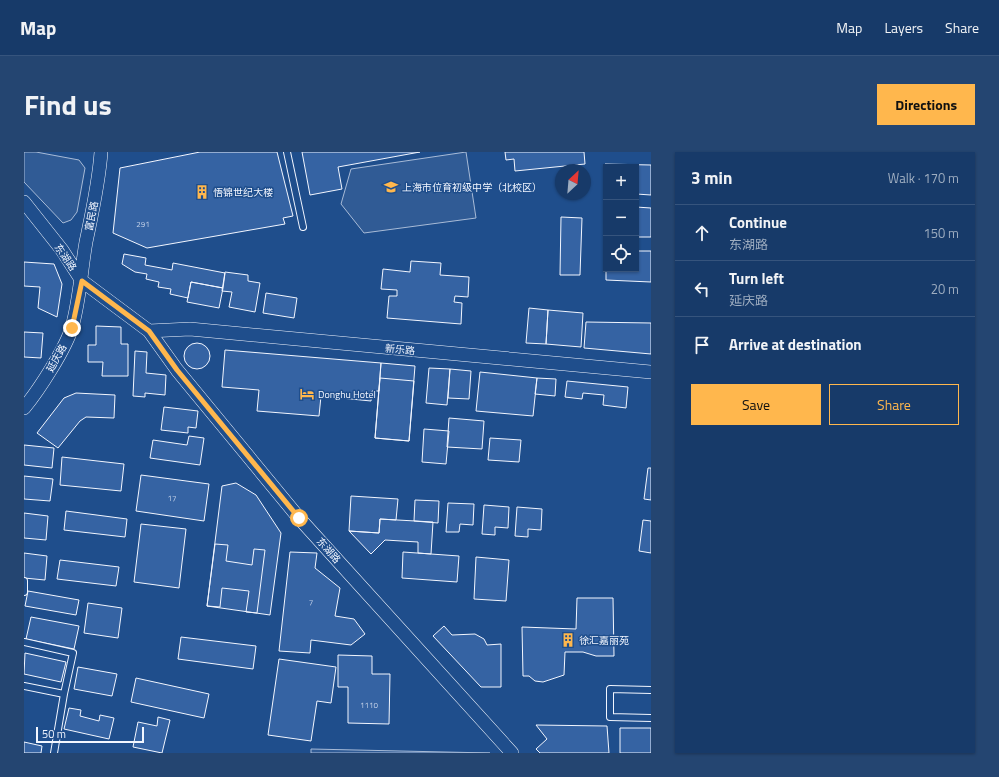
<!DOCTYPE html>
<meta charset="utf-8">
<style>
body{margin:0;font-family:"Titillium Web","Noto Sans SC",sans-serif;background:#244571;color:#f1f3f6}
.controls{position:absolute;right:12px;top:12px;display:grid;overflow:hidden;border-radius:0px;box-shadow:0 1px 3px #0004}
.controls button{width:36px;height:36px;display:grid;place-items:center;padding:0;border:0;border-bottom:1px solid #36547d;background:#173a69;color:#f1f3f6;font:20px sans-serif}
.compass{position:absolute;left:531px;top:12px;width:36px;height:36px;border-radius:50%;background:#173a69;box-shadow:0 1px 3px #0004;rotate:26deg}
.scale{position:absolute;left:12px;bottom:10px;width:108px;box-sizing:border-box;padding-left:4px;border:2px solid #f2f6ff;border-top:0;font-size:11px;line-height:14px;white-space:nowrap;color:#f2f6ff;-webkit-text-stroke:3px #1f4e8c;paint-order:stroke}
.stop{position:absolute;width:12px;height:12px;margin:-9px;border:3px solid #ffb74d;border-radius:50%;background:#fff}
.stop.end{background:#ffb74d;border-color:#fff;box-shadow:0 1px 4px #0008}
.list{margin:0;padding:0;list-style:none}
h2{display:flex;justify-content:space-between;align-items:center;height:52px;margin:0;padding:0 16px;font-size:17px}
h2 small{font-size:13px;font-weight:400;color:#9eadc0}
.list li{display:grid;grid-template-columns:26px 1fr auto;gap:12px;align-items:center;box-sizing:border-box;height:56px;padding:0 16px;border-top:1px solid #36547d}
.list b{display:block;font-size:15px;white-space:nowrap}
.list p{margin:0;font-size:13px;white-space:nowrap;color:#9eadc0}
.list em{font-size:13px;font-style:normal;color:#9eadc0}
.actions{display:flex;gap:8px;padding:12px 16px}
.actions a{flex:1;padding:9px 0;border:1px solid #ffb74d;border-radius:0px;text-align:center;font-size:14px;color:#ffb74d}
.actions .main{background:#ffb74d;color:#111}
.icon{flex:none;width:22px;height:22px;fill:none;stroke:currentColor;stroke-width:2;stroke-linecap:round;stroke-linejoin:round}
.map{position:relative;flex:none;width:627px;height:601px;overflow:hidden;border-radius:0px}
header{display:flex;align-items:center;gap:24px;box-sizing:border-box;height:56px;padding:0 20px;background:#173a69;border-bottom:1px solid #36547d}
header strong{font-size:19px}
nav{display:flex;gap:22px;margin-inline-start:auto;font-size:14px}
.intro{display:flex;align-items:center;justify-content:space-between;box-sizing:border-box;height:96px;padding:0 24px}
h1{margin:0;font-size:28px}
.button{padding:10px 18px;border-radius:0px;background:#ffb74d;color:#111;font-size:14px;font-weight:700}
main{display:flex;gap:24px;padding:0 24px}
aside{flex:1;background:#173a69;border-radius:0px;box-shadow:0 1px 3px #0004}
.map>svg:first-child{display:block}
.built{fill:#305b95;stroke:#a8bbd7}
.building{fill:#3563a3;stroke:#f2f6ff}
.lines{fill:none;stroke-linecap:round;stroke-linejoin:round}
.service-casing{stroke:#f2f6ff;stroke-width:8}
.minor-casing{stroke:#f2f6ff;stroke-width:14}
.service{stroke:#1f4e8c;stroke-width:6}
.minor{stroke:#1f4e8c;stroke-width:13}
.route{stroke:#ffb74d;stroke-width:5}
.labels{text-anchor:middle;stroke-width:3;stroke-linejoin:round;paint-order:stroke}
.number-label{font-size:8px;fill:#c3d1e8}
.poi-label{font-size:10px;fill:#f2f6ff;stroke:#1f4e8c;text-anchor:start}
.street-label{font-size:10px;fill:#f2f6ff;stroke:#1f4e8c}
</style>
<header>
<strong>Map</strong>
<nav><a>Map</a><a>Layers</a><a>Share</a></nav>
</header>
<div class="intro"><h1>Find us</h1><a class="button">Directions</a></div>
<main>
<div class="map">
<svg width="627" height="601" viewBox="0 0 627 601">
<rect width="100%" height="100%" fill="#1f4e8c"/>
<!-- built -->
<path class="built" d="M0,0H12L55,8L61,16L53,60L47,68L39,71L0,30Z
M442,0L452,66L340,81L317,52L327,17Z
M287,597L466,601H287Z"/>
<!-- building -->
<path class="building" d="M176,0H253L269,64L259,66L261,72L123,96L89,81L96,16Z
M278,0H396L314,15L318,37L286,43Z
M481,0H560L561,12L491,19L490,7L482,8Z
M581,12L627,13V43L612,42V15H582L581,41Z
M612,55L627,56V85H612Z
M537,65L558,66L556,123H536Z
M582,98V117H612V99H627V130L582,128Z
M100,102L122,106L121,113L148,118L149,111L201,121L199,136L167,130L164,146L146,142L147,137L134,135L135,130L122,127L123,122L111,120L98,112Z
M387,109L417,111L416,123L445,125L444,145L431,144L430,150L438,151L437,172L363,166L365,144H373V138L357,137L359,117L386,120Z
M0,110L30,112L38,132L33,165L14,156L16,135L0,134Z
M201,120L224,123V129L236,131L231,160L205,155L208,140L198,139Z
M167,130L199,136L195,156L163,150Z
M242,141L273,146L270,166L239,161Z
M505,156L524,158L522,192L502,191Z
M524,158L559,161L557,195L522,192Z
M562,170L627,171V202L560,196Z
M72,174L97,175V192H104V224H78L79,210H64V193H72Z
M0,180L19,181L17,206L0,205Z
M160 204a13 13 0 1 1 26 0a13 13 0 1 1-26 0Z
M201,198L357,211L355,239H348L347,249L297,244L295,264L233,259L235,238L198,235Z
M111,199L123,200L122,221L142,223L141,243L121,241V245L109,244Z
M357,211L391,214L385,289L351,286Z
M405,216L426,217L423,253L402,251Z
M426,217L447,219L445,247L424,246Z
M456,220L513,226L509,264L452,259Z
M356,226L390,229L385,289L351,286Z
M513,226L532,227L531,244L511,242Z
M543,229L604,235L602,256L579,253L580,243L559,241L558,247L541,245Z
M52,241L91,243L90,266L62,265L56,269L34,296L13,281L40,246Z
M140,255L174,259L172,276L164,275V281L137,278Z
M425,266L460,269L458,297L423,295Z
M400,277L425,279L422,312L398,310Z
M165,284L180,286L176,313L126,306L129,288L163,293Z
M466,286L497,288L495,310L464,308Z
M0,293L30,296L28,316L0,313Z
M38,305L100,312L97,339L36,333Z
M624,316H627V348L620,347Z
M117,323L185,332L180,369L112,359Z
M0,324L29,327L26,349L0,347Z
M212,331L232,343L257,381L246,463L183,454L198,334Z
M327,344L374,347L372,368L356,367L355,381L325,379Z
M391,348L415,349L414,371L390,369Z
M424,351L450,352L449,373L436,372L435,380H422Z
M460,353L485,355L484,376L471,375V383L458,382Z
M493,355L518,357L517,378L504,377V385L491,384Z
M42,359L103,367L101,385L40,378Z
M0,361L24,364L22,388L0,386Z
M356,367L409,370L407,402L394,401V390L361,388L347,402L325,379L355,381Z
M619,368L627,369V401L615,399Z
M117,372L162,377L155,436L110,430Z
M191,392L204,393L202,409L228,413L230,397L241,398L233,461L222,460L225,439L198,436L196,455L183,454Z
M266,400L293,401L291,416L316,436L311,464L330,467L341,482L327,493L287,488L286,501L255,499Z
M379,400L435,404L433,430L378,426Z
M0,401L23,404L21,428L0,426Z
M452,405L485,408L482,449L450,447Z
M36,408L95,415L92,434L33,427Z
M4,439L55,448L52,463L1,454Z
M553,446H589L590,504H572L559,500H541L540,523L519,530L511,529L505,524H499L498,475L552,477Z
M64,451L98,456L94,486L60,481Z
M7,465L55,474L50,497L2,487Z
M420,474L428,483L451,482L460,487L463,493L477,492V535H457L409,484Z
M157,485L232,494L229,517L154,507Z
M1,501L42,510L37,530L0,522Z
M314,503L348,504V522H366L365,572L324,571V535H314Z
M255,507L312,515L307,551L293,549L287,589L244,583Z
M54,515L93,522L88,544L50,537Z
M112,526L185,542L180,566L107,550Z
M45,556L57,558L56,564L75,569L76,563L90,566L85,587L40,577Z
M134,565L146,568L138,601L109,595L114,570L133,574Z
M512,573L583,574L585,601H516L512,597L523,587Z
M596,576H627V601H596Z
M0,590L18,594L17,601H0Z"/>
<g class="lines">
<defs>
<path id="service" d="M263,0L279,75
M0,429V440
M0,490L49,501L40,542L30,601
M0,534L40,542
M627,538L586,537V565L627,566"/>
<path id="minor" d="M0,50L38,98L58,129L125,179L153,218L275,366L488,601
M125,179L166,177L627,220
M0,256C15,238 42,196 48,175C56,147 57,118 62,90C68,61 75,30 77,0"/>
</defs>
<!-- service casing -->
<use href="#service" class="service-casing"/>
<!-- minor casing -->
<use href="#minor" class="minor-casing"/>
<!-- service -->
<use href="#service" class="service"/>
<!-- minor -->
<use href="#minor" class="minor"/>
</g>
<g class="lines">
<!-- route -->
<path class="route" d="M48,176L58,129L125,179L153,218L275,366"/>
</g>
<!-- icons -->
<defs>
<symbol id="school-bare" viewBox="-9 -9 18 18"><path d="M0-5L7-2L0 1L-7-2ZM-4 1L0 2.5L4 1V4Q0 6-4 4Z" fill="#ffb74d" stroke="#1f4e8c" stroke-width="2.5" paint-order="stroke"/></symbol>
<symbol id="building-bare" viewBox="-9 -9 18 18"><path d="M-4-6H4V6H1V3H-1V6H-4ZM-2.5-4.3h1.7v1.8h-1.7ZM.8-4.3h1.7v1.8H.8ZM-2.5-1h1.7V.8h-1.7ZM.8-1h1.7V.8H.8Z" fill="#ffb74d" stroke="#1f4e8c" stroke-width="2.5" paint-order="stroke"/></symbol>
<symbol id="hotel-bare" viewBox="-9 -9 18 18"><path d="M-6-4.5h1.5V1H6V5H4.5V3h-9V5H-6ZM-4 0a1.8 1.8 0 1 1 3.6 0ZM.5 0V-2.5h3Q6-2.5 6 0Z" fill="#ffb74d" stroke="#1f4e8c" stroke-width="2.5" paint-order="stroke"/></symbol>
</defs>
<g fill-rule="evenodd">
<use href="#school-bare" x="357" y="25" width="20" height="20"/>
<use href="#building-bare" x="168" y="30" width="20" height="20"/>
<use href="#hotel-bare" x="273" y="232" width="20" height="20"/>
<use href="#building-bare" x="534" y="478" width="20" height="20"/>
</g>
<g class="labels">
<!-- number labels -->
<g class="number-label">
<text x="119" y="75">291</text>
<text x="148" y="349">17</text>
<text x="287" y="453">7</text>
<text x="345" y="556">1110</text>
</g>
<!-- poi labels -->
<g class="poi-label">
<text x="378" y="39">上海市位育初级中学（北校区）</text>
<text x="189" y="44">悟锦世纪大楼</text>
<text x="294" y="246">Donghu Hotel</text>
<text x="555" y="492">徐汇嘉丽苑</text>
</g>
<!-- street labels -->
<g class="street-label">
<text transform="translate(67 64) rotate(-79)" y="4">富民路</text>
<text transform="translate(42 105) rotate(55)" y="4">东湖路</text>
<text transform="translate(376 197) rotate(5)" y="4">新乐路</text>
<text transform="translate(32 206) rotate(-61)" y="4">延庆路</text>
<text transform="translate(305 398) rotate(48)" y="4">东湖路</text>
</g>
</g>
</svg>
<div class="controls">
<button>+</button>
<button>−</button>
<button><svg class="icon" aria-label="locate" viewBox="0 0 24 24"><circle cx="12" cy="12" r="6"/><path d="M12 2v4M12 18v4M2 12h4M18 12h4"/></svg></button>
</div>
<svg class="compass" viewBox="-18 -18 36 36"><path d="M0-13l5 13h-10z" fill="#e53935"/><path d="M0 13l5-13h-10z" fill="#9eadc0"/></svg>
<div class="scale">50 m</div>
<div class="stop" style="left:275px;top:366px"></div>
<div class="stop end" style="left:48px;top:176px"></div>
</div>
<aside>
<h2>3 min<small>Walk · 170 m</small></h2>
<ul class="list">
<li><svg class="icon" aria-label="ahead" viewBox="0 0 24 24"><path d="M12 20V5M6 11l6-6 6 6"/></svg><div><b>Continue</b><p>东湖路</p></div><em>150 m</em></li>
<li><svg class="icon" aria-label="left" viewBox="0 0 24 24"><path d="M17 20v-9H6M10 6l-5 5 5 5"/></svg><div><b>Turn left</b><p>延庆路</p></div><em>20 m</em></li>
<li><svg class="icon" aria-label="arrive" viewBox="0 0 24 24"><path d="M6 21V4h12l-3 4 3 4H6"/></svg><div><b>Arrive at destination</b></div></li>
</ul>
<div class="actions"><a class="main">Save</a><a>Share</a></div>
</aside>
</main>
